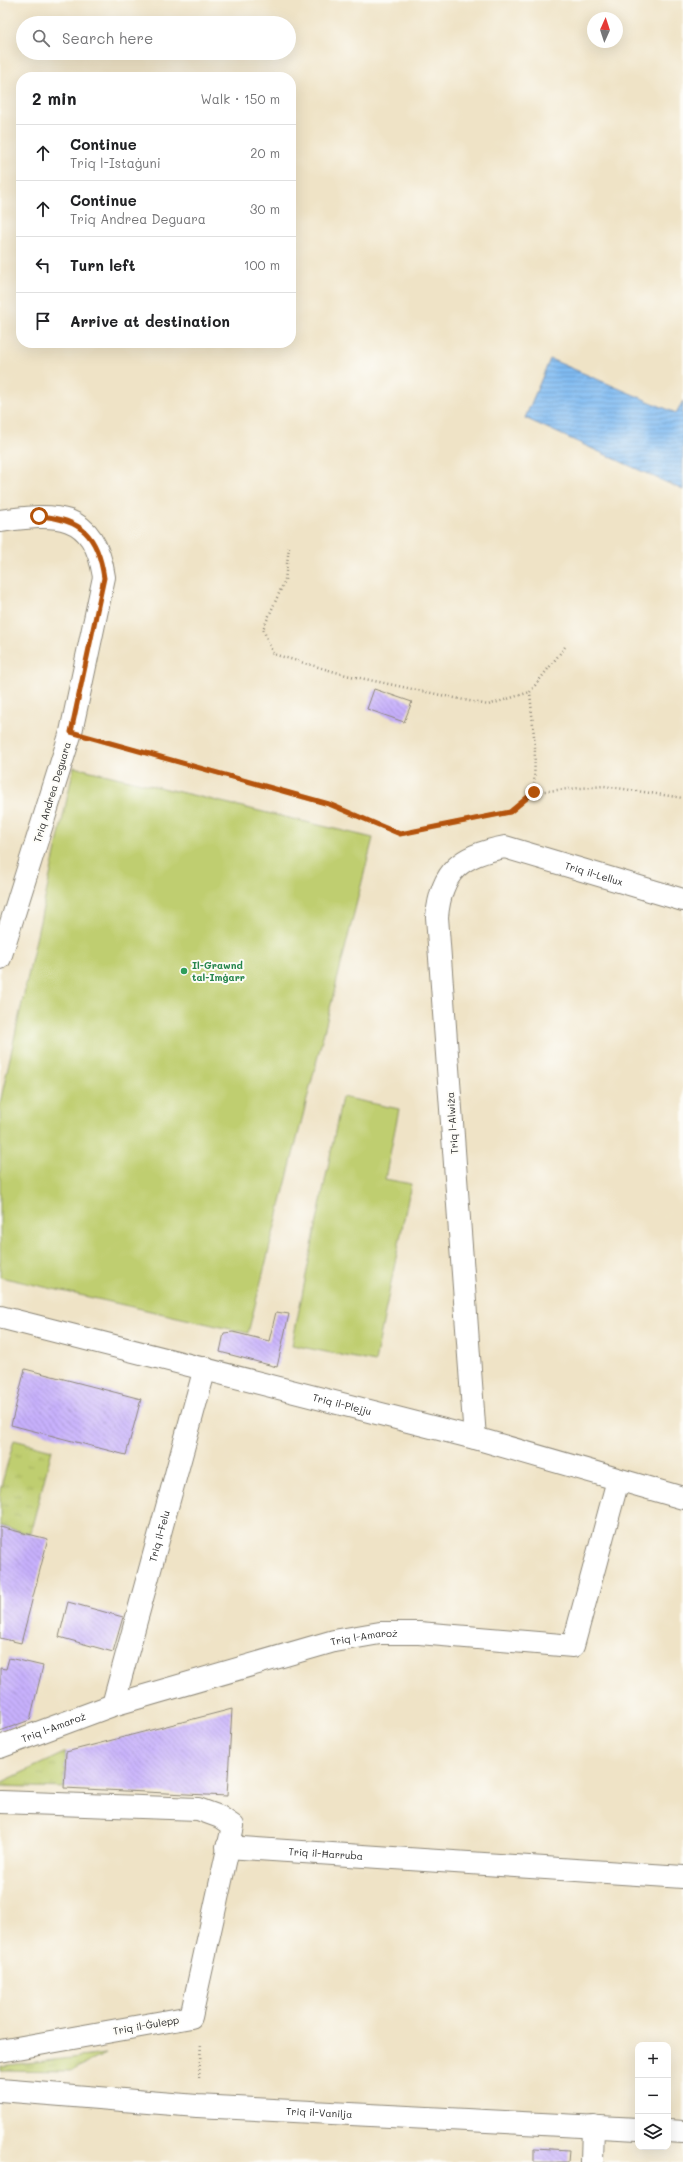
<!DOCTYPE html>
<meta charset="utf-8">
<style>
body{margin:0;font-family:Mali,sans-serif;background:#f6f6f6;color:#202124}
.controls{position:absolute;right:12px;bottom:12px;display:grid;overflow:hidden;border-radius:8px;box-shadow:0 4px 16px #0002}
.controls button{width:36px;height:36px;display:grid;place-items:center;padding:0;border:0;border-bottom:1px solid #e0e0e0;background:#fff;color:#202124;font:20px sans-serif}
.compass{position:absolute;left:587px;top:12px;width:36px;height:36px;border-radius:50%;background:#fff;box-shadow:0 4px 16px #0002;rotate:3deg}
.stop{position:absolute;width:12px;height:12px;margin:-9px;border:3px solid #b45309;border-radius:50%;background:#fff}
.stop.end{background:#b45309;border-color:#fff;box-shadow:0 1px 4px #0008}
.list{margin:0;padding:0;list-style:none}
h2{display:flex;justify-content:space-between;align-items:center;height:52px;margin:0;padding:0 16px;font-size:17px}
h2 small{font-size:13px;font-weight:400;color:#757577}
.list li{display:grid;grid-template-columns:26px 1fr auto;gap:12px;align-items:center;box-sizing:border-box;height:56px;padding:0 16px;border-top:1px solid #e0e0e0}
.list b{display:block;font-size:15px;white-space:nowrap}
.list p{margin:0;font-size:13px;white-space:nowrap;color:#757577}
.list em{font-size:13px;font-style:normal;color:#757577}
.icon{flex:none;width:22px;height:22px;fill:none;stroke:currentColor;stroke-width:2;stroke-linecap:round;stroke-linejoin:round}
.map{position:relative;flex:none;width:683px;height:2162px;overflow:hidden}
.search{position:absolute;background:#fff;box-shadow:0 4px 16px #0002;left:16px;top:16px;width:280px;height:44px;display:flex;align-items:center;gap:10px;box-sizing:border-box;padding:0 14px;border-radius:22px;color:#757577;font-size:15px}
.panel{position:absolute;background:#fff;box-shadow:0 4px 16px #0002;left:16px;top:72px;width:280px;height:276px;border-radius:16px}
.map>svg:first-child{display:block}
.grass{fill:url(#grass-tufts);stroke:#757c4e}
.garden{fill:#bfce70;stroke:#757c4e}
.water{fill:url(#water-rules);stroke:#56738e}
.building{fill:url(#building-back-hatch)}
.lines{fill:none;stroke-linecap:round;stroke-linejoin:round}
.minor-casing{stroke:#8d8778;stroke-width:24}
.path{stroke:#8d8778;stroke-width:2.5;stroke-dasharray:1 3;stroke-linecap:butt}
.minor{stroke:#fff;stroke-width:22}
.route{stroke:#b45309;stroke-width:5}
.leisure-dot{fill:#2e9e5b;stroke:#fdfcf7;stroke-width:1.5}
.labels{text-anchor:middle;stroke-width:4;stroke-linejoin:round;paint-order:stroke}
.street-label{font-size:10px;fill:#2b2b2b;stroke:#fdfcf7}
.leisure-label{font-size:10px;font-weight:bold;fill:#27864d;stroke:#fdfcf7;text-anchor:start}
</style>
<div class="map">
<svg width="683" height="2162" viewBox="0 0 683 2162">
<defs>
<pattern id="grass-tufts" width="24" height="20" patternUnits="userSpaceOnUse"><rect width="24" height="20" fill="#bfce70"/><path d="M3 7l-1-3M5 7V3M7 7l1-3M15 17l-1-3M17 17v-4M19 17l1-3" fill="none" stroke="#a4b161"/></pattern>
<pattern id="water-rules" width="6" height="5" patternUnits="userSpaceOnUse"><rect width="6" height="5" fill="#80bbf2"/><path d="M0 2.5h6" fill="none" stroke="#6998c4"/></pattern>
<pattern id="building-back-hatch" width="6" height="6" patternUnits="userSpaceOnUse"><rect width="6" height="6" fill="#c7b0fc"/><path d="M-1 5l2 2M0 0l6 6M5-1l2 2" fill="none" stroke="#a28fcc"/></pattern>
</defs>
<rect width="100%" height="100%" fill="#fdfcf7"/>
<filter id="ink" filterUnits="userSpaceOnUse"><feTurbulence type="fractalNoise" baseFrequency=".025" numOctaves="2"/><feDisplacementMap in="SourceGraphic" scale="8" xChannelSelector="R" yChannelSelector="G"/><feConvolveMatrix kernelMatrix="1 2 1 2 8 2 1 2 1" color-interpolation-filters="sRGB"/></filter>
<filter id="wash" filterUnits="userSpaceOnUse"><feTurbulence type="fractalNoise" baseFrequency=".012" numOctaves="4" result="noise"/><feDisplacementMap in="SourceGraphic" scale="16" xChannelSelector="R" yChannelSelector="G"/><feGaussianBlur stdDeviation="0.9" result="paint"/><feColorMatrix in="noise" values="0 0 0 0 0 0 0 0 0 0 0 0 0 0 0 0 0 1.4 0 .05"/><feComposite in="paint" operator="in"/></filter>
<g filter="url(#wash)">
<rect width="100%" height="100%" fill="#efe3c6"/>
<!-- grass -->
<path class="grass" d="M14,1440L52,1450L30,1534L0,1526V1490Z
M66,1752L64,1788L0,1786V1783Z
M106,2054L70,2071L0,2070V2066Z"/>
<!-- garden -->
<path class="garden" d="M74,767L373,838L248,1333L0,1277V1103Z
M342,1097L399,1109L385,1179L411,1184L375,1362L292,1345Z"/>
<!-- water -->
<path class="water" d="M550,359L676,413L683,401V490L525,418Z"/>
<g id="blocks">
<!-- building -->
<path class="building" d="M374,689L412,702L404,722L367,709Z
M276,1312L289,1314L277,1367L220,1352L224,1333L233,1332L269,1341Z
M25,1369L141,1399L126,1455L11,1425Z
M0,1527L48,1539L21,1643L0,1638Z
M68,1602L123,1617L113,1652L59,1637Z
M9,1658L43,1666L30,1720L0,1731V1668L6,1669Z
M232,1709L227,1796L64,1788L66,1752Z
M534,2148L569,2150L568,2162H534Z"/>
</g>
</g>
<g filter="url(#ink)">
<use href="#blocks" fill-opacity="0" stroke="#8d8778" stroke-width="1"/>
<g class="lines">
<defs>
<g id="minor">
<path d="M0,521C55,513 94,510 104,577L71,732L0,958"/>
<path id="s1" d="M0,1317L475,1438L683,1498"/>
<path id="s2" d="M475,1438L437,917C441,871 461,855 505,847L683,900"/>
<path id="s3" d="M113,1705L205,1368"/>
<path id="s4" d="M0,1747L113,1705L334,1641L380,1633H419L573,1646L618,1480"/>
<path d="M0,1802L198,1809L220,1817L233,1826L191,2017L0,2051"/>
<path id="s5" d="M227,1847L683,1877"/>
<path id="s6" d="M0,2090L197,2106L638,2129"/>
<path d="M668,2131L683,2132"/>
<path d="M592,2162L593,2126"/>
</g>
</defs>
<!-- minor casing -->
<use href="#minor" class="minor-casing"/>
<!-- path -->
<path class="path" d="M289,547L285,580L263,629L273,654L346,675L488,705L530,692
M565,647L530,692L535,747L534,792L604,786L683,798
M99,740L329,804L400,834L510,812L534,792
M199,2078L201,2043"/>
<!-- minor -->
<use href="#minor" class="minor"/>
</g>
</g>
<g class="lines" filter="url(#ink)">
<!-- route -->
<path class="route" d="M39,516C81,519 98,535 104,578L71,732L329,804L400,834L510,812L534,792"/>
</g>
<!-- markers -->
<circle class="leisure-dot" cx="184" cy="971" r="4"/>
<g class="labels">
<!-- street labels -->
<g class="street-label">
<text transform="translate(52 792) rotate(-73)" y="4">Triq Andrea Deguara</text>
<text dy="4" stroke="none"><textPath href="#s2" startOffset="723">Triq il-Lellux</textPath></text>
<text transform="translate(452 1123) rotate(-94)" y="4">Triq l-Alwiża</text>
<text dy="4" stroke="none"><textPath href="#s1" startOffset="353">Triq il-Plejju</textPath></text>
<text dy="4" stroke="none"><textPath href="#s3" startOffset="175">Triq il-Felu</textPath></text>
<text dy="4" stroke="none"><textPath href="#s4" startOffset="381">Triq l-Amaroż</textPath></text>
<text dy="4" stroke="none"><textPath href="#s4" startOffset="57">Triq l-Amaroż</textPath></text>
<text dy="4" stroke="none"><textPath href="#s5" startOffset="99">Triq il-Ħarruba</textPath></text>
<text transform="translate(146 2025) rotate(-10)" y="4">Triq il-Ġulepp</text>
<text dy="4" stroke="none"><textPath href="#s6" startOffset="320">Triq il-Vanilja</textPath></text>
</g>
<!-- leisure labels -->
<g class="leisure-label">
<text x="192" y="969">Il-Grawnd<tspan x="192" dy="12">tal-Imġarr</tspan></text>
</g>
</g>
</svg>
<div class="controls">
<button>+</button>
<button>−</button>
<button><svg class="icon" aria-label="layers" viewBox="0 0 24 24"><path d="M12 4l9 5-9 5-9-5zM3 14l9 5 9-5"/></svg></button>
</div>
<svg class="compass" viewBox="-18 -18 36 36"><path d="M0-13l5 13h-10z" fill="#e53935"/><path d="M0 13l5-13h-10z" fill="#757577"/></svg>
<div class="stop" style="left:39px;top:516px"></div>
<div class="stop end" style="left:534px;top:792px"></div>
<div class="search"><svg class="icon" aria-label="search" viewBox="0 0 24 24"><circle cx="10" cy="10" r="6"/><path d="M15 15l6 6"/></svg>Search here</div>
<section class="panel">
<h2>2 min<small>Walk · 150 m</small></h2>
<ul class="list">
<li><svg class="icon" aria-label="ahead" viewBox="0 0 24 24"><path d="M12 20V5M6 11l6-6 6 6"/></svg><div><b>Continue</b><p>Triq l-Istaġuni</p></div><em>20 m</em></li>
<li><svg class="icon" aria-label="ahead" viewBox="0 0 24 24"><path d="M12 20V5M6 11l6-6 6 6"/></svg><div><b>Continue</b><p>Triq Andrea Deguara</p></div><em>30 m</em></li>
<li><svg class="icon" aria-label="left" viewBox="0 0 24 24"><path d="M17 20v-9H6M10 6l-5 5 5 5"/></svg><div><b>Turn left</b></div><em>100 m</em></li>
<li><svg class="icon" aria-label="arrive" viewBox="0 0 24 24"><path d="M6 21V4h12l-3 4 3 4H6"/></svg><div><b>Arrive at destination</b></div></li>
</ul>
</section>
</div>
